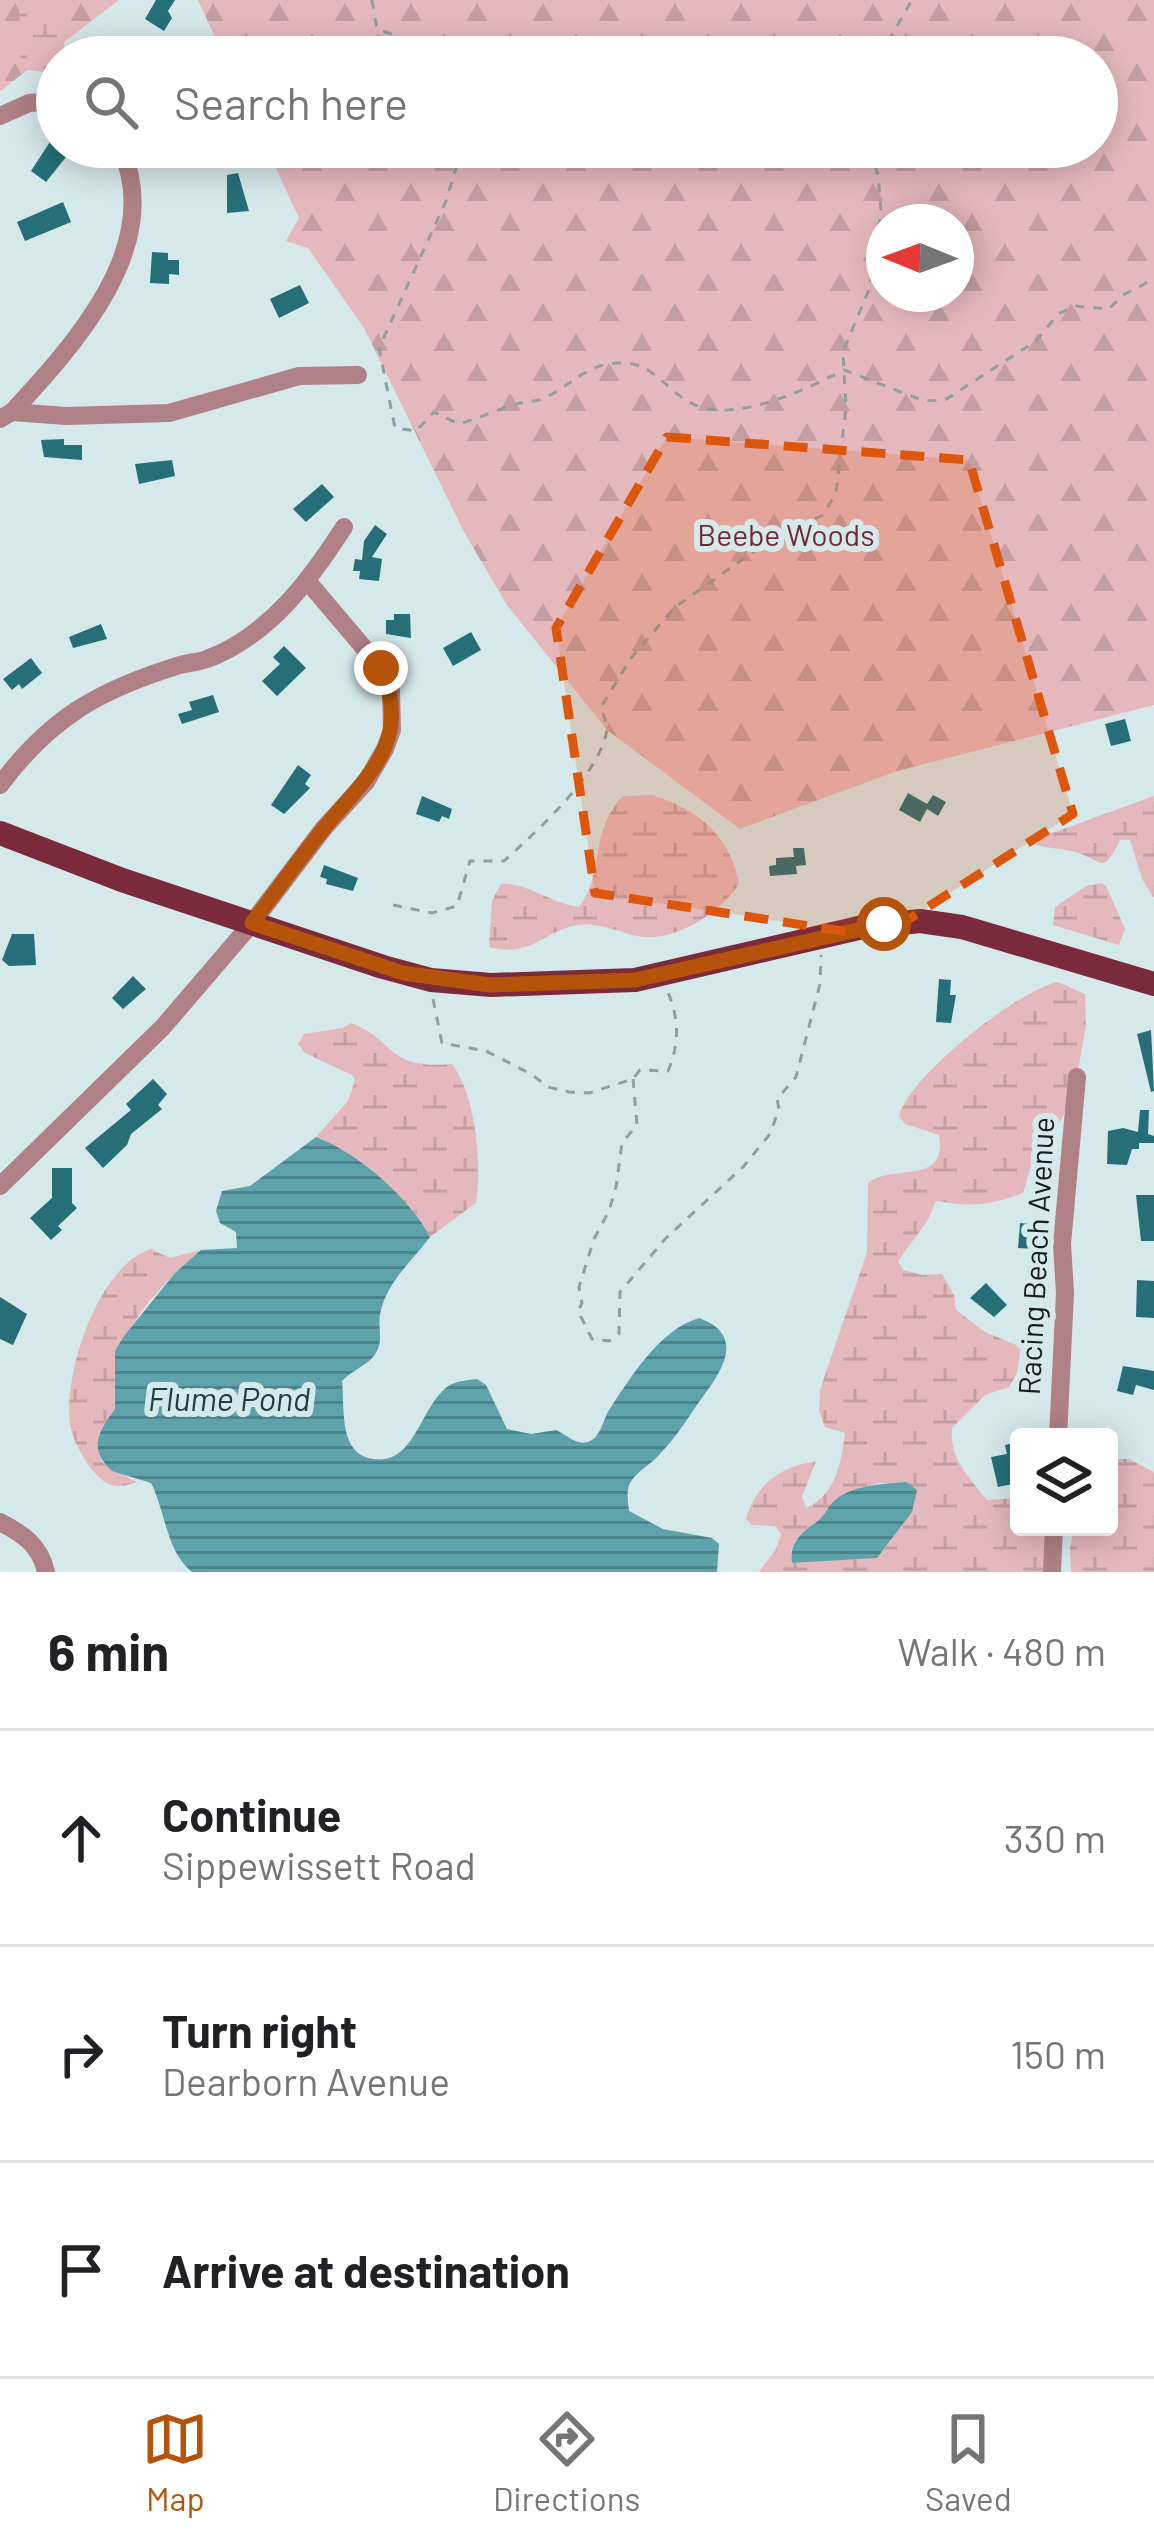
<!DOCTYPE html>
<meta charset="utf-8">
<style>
body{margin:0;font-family:Barlow,sans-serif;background:#f2f2f2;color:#202124}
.controls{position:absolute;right:36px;bottom:36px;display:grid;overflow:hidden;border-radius:12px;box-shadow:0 6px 30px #0003}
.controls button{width:108px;height:108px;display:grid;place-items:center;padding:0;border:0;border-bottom:3px solid #e0e0e0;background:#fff;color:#202124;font:60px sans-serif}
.compass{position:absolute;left:866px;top:204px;width:108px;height:108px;border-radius:50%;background:#fff;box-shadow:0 6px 30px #0003;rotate:271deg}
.stop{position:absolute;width:36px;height:36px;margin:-27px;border:9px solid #b45309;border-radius:50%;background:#fff}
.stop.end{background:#b45309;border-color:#fff;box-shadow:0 3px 12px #0008}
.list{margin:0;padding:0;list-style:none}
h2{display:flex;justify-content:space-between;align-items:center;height:156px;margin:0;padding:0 48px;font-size:51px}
h2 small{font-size:39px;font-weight:400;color:#757577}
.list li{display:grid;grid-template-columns:78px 1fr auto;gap:36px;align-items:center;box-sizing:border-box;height:216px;padding:0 48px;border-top:3px solid #e0e0e0}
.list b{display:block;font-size:45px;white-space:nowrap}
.list p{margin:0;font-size:39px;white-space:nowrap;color:#757577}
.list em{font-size:39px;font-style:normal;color:#757577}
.icon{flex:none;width:66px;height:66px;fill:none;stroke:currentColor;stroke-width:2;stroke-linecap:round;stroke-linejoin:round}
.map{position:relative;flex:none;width:1154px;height:1572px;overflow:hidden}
.search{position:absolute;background:#fff;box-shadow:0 6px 30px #0003;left:36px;right:36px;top:36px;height:132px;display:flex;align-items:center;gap:30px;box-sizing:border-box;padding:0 42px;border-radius:66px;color:#757577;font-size:45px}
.sheet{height:804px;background:#fff}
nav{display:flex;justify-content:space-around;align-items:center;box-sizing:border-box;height:168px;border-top:3px solid #e0e0e0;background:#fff;font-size:33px;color:#757577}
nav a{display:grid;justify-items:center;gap:6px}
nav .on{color:#b45309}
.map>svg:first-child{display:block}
.forest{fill:url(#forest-firs);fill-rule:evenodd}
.wetland{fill:url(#wetland-marsh);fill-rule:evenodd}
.water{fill:url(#water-rules)}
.building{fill:#266f78}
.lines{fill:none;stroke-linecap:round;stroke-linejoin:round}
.path{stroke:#909fa0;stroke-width:3;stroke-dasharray:9 9;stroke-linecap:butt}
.minor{stroke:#af8085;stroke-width:18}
.major{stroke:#7a2a3a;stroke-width:24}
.route{stroke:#b45309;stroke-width:15}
.marked{fill:#dd560d;fill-opacity:0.2;stroke:#dd560d;stroke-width:9;stroke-dasharray:24 15;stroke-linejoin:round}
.labels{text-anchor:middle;stroke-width:12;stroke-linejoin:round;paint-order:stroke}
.park-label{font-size:30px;fill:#712937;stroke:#d5e8ea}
.street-label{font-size:30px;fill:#151c1c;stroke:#d5e8ea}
.water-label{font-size:33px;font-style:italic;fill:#1d4044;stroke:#d5e8ea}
</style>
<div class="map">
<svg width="1154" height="1572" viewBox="0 0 1154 1572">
<defs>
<pattern id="forest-firs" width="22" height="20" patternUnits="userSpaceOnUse" patternTransform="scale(3)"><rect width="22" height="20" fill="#e5b8bd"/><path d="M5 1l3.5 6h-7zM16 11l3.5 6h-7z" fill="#c49ea2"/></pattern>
<pattern id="wetland-marsh" width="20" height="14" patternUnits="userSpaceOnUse" patternTransform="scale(3)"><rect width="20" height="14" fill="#e5b8bd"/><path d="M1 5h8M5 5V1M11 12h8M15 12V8" fill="none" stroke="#c49ea2"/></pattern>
<pattern id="water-rules" width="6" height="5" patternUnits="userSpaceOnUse" patternTransform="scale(3)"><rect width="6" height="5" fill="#5ea3ac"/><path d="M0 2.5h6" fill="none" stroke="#4c848b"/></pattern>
</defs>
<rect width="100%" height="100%" fill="#d5e8ea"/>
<!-- forest -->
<path class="forest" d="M0,0H119L0,91Z
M198,0H1154V705L897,771L740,829L607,730L507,605L464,532L364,328L308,248L286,241L299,218L266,147H1097V57H224ZM884,222H956V294H884Z"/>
<!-- wetland -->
<path class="wetland" d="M19,0H58L65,23L64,57H57V67L50,73L21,69Z
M652,795C697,809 730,835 739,883C724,911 676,941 643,937C621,934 602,922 578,925C542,931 533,958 489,947L492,901L501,884C526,882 552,904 579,907C606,871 588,832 623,796Z
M1154,796V898L1142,879L1130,840H1120C1102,877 1103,860 1075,852C1063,849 1048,848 1036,845L1044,836Z
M1101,883L1106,886L1125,929L1119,945L1053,925L1055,907L1086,886Z
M1058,982L1085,994L1086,1026L1074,1092L1057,1129L1033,1160L1023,1193C987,1206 974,1207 936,1201L928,1220L898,1261L903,1270L922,1275L942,1274L954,1295L956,1310L985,1332L1021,1347L1017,1373L1009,1387L985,1395L952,1428C949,1459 969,1477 987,1500L1019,1498V1527H1048L1047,1572H759L776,1549L781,1534L775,1526L752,1525L746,1519C757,1483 780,1467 816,1461L802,1496L806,1508C836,1495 841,1463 845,1433L825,1427L819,1411L820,1390L867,1252L868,1183C892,1163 948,1187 939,1135L905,1124L899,1116C909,1076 1018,990 1058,982ZM879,1483H889L891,1541L876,1558L792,1563L791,1550L799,1536L817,1523L837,1498Z
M351,1023C396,1040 386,1070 452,1064C476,1096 482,1163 476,1203L430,1237C410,1198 357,1152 316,1137L348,1101L355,1080L352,1075L305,1053L298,1044L304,1034L343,1028Z
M151,1249L170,1258L201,1250C192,1260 182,1266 173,1275C131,1319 112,1347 115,1409C101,1430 93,1436 102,1462L136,1482C115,1491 104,1485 90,1467C81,1454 73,1440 70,1425C63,1373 98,1266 151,1249Z
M1109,1459H1129L1154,1472V1572H1071L1070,1548L1074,1527H1109Z"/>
<!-- water -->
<path class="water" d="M316,1137C357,1152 410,1198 430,1237C413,1260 388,1281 381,1310C376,1327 386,1342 373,1357C364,1367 351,1371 342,1381C345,1408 338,1455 374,1459C416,1465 420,1404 450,1385C457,1381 469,1380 477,1379L486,1385L507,1429L531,1434L556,1430C567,1435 578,1447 590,1441C601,1436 603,1420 609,1410C631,1377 659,1330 699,1318C749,1336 719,1375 699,1402C686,1421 674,1440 658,1456C650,1465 636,1472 630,1483C626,1490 628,1502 629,1511L663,1529L712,1538L719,1544L717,1572H192C166,1551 166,1513 151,1483L112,1471C87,1448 99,1431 115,1409V1351L124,1336L175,1273L201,1250L237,1248L236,1232L220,1223L216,1211L222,1191L250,1186Z
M906,1482L917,1490L912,1512L877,1558L792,1563C789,1545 799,1534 814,1524C823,1518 826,1510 833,1502C850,1485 883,1484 906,1482Z"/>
<!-- building -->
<path class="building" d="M156,0H175L168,11L172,18L164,31L145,19Z
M57,131V147L70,152L46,182L31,171Z
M238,173L249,211L227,213V175Z
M63,202L71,222L25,241L17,222Z
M152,252L168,253V260H179V275L169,274V284L150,283Z
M300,285L309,303L279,318L270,299Z
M64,439V445H82V460L44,457L41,440Z
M172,460L175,476L139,484L135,464Z
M322,484L334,497L306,522L293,509Z
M375,525L387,534L372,557L382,559L379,581L359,579L360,571H353L355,559L362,560L364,541Z
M394,614H410L411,638L386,634V620H394Z
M101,624L107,639L73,648L69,637Z
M471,632L481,650L453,666L443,648Z
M284,646L306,668L277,696L262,681L280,664L273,657Z
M31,658L42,673L22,689L19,684L12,690L3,679Z
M213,695L219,712L182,724L178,714L192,710L189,702Z
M1125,719L1131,741L1111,746L1105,724Z
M298,765L311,775L305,784L310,788L284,814L271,805Z
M908,793L927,804L933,795L946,802L938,816L927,809L920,822L899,810Z
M422,796L452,809L449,819L442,816L439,822L416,814Z
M793,848H804L806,865L796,866L797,874L770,876L769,866L776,865V858L794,857Z
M324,865L358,878L353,891L326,884L327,879L320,877Z
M12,934H34L36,965L9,966L2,960Z
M133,976L146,989L123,1009L112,998Z
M939,979L951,980L950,995H956L951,1023L936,1022Z
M1151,1030L1154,1091L1151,1092L1137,1034Z
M153,1079L167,1094L158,1105L162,1109L131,1134L127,1145L103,1168L85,1148L131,1110L126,1104Z
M1140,1110H1149L1148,1134L1154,1136V1143H1139V1149H1132L1127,1165L1107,1164L1108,1131L1123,1128L1138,1132Z
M52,1168H72V1203L77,1208L58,1226L62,1230L51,1240L30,1218L52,1198Z
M1136,1195H1154V1241H1141Z
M1020,1223L1039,1225L1037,1249L1018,1248Z
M1137,1280L1154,1281V1318L1136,1317Z
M986,1283L1007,1305L994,1317L970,1298Z
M0,1297L27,1314L13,1345L0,1339Z
M1123,1366L1154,1371V1390L1136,1385L1133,1395L1117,1391Z
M1019,1442V1458L1012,1459L1016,1477L1012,1478L1013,1484L998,1487L991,1457L1007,1454L1005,1445Z"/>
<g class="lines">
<!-- path -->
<path class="path" d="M372,0L377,29L430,48L432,57
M879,57L912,0
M456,147V168L446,201L379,348L395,428L416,431L434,412L459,424C480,418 500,408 521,403C527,401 533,402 539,400C570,389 584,362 623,363C654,363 666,391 693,404C735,424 807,389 844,370L924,401L945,400L1036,341L1058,314L1075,306L1109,309L1123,295L1154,279
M393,905L432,913L457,906L470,861H504C537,831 594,780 606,735C608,726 604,716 601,707L631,658L674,608L767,542L823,515L836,493L846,408L843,352L870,287L881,211L878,175L869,147
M433,999L442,1043L486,1051L531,1074L548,1087L569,1092L589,1093L633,1079L640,1070L668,1071C680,1044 679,1017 667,990
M633,1079L637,1125L622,1143L616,1187L609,1211L594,1239L579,1287L582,1303L578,1311L592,1339L609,1341L619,1334L620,1292L666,1238L743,1167L770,1134L779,1109L777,1099L796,1077L820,984L821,955"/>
<!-- minor -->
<path class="minor" d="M0,116L29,103L57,101
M12,412C73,346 167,245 120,147
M0,419L12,412L66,416L169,413L299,376L358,375
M0,785C51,717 99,690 180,665C189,663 198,662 207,659C269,636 310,580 344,527
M0,1186L163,1027L252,923L324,828L366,782L385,749L392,730L391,691L381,668L309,583
M1058,1437L1065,1293L1062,1244L1077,1077
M0,1522C23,1534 40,1545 46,1572
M1052,1572L1054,1527"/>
<!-- major -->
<path class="major" d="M0,833L122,880L383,967L431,980L491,985L635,980L863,927L920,921L962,927L1154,984"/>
</g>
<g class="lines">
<!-- route -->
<path class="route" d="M381,668C414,744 364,778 321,832C297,862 275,893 252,923L403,973L490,985L635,980L884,924"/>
</g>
<!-- marked area -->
<path class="marked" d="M667,437L969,460L1073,814L881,937L595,893L556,628Z"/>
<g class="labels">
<!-- park labels -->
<g class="park-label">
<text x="786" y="546">Beebe Woods</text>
</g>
<!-- street labels -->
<g class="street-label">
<text transform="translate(1037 1256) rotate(-87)" y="10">Racing Beach Avenue</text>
</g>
<!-- water labels -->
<g class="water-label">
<text x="229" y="1411">Flume Pond</text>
</g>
</g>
</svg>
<div class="controls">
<button><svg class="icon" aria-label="layers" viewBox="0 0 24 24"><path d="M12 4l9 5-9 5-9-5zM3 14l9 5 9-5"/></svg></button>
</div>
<svg class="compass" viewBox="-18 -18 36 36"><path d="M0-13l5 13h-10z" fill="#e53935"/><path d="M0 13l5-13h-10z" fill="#757577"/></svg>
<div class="stop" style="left:884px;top:924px"></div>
<div class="stop end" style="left:381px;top:668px"></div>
<div class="search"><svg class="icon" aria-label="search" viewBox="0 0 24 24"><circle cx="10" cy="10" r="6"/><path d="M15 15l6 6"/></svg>Search here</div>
</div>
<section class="sheet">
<h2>6 min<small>Walk · 480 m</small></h2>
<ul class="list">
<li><svg class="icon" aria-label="ahead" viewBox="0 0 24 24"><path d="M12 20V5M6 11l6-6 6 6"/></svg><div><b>Continue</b><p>Sippewissett Road</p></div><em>330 m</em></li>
<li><svg class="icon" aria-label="right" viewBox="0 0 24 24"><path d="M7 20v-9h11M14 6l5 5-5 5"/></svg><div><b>Turn right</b><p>Dearborn Avenue</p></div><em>150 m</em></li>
<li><svg class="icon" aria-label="arrive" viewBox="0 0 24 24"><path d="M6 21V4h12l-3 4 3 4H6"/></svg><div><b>Arrive at destination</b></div></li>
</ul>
</section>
<nav>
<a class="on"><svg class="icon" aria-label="map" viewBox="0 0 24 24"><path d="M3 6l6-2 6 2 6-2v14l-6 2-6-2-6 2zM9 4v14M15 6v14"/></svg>Map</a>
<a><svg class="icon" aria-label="directions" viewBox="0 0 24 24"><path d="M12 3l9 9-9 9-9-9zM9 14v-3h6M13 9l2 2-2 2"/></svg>Directions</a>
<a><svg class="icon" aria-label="saved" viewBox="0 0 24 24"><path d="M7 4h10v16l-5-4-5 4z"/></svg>Saved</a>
</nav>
